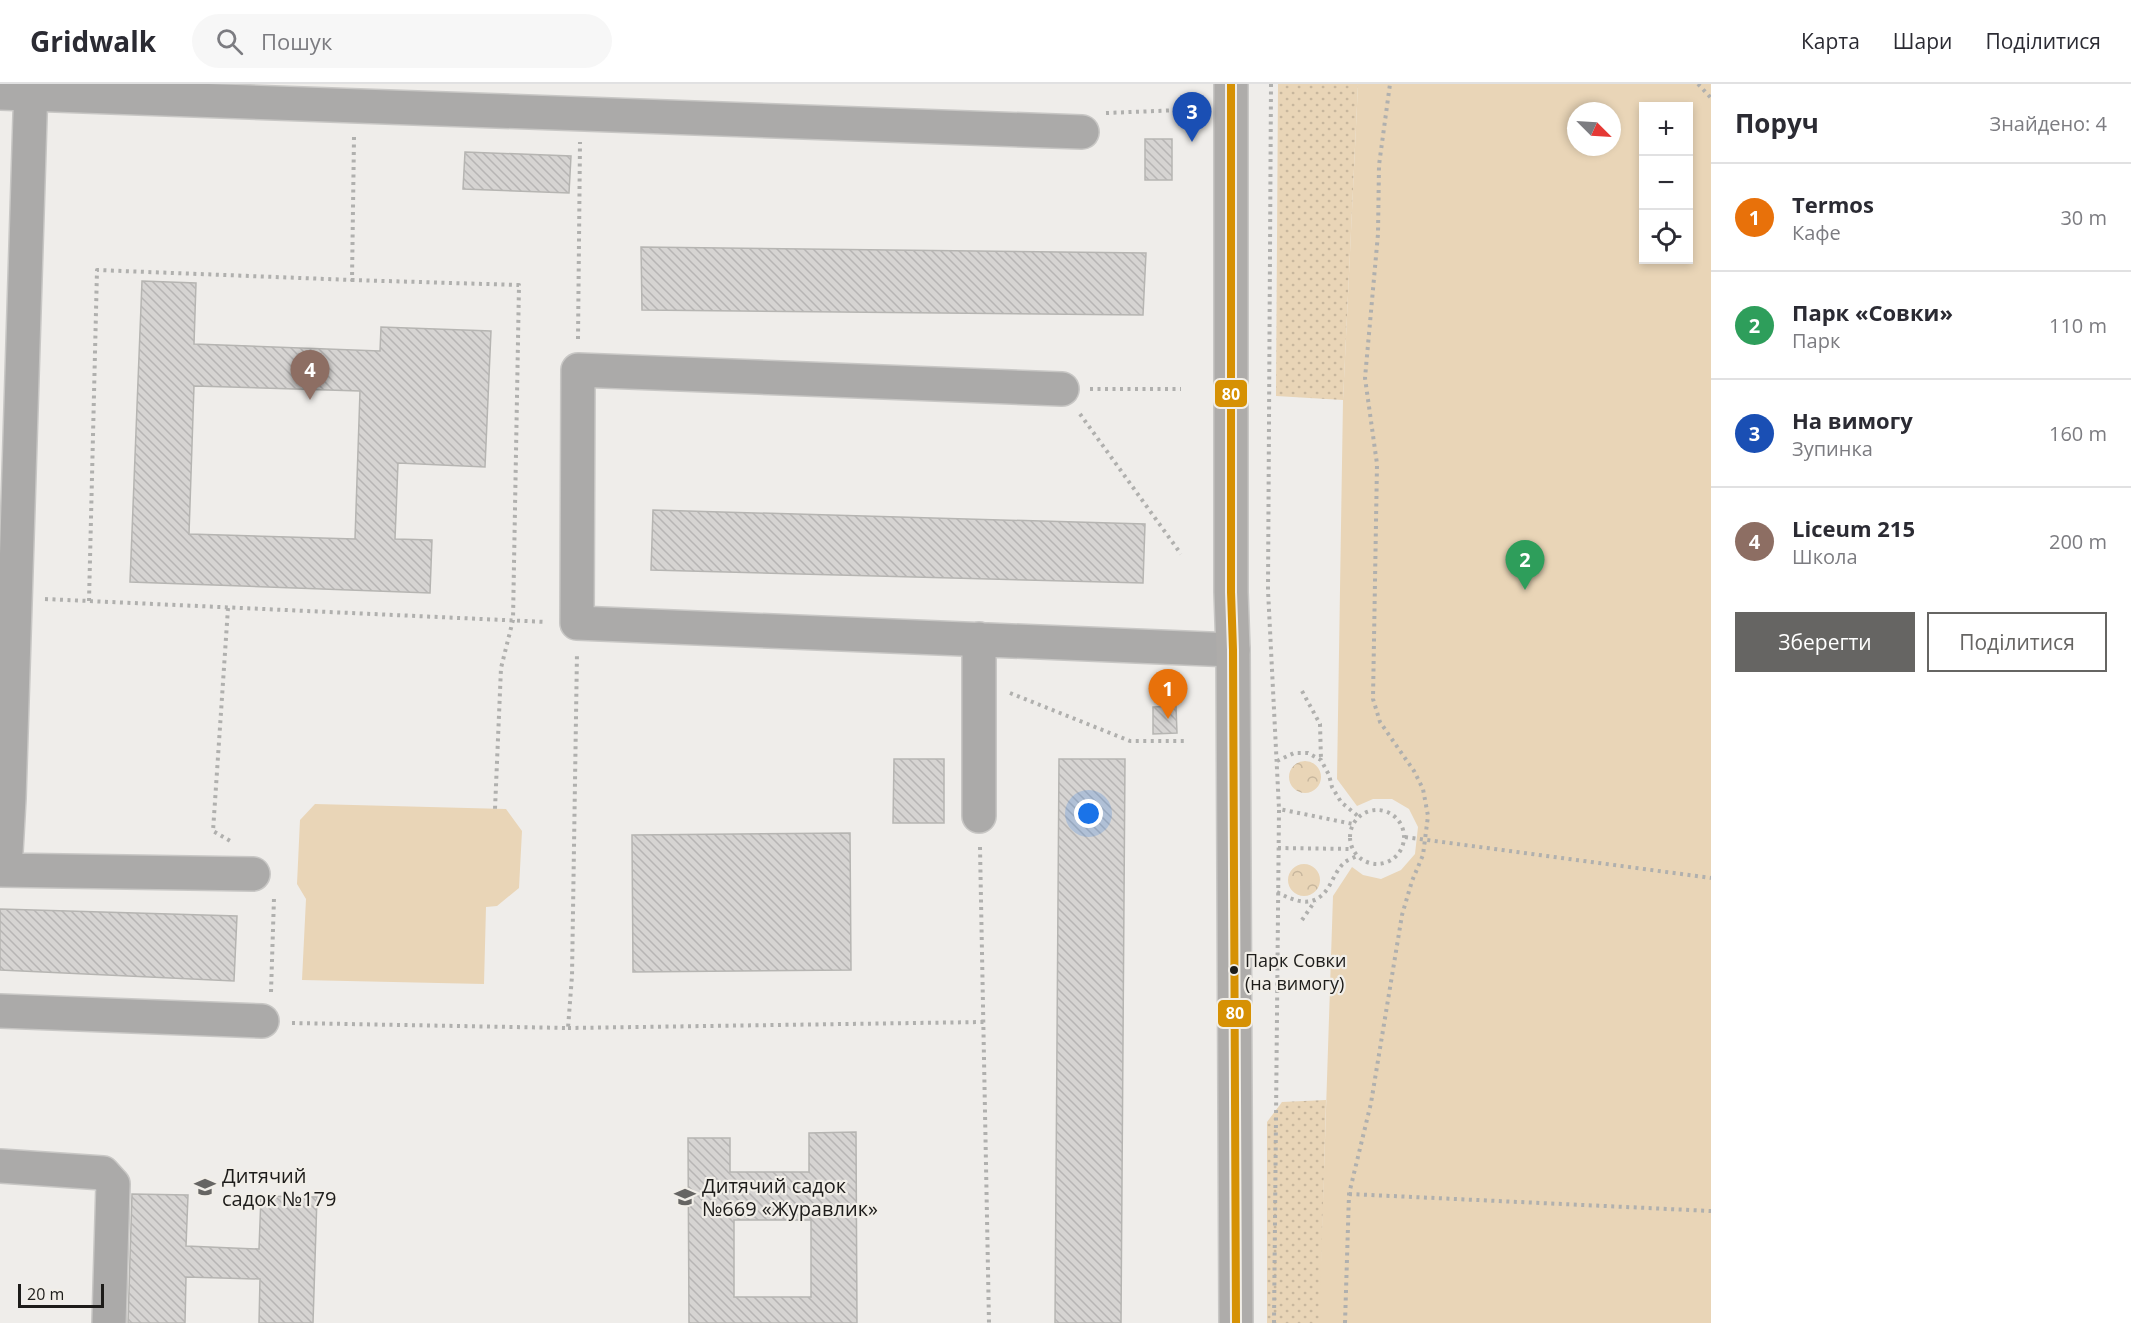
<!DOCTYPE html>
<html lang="uk">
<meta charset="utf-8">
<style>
body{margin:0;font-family:"Open Sans",sans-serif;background:#f7f7f7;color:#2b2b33}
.controls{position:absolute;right:18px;top:18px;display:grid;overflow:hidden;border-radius:0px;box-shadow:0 3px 9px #0003}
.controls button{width:54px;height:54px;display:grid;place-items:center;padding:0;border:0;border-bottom:2px solid #e1e1e2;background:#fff;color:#2b2b33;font:30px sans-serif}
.compass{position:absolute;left:1567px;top:18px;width:54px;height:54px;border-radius:50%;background:#fff;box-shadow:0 3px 9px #0003;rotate:114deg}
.scale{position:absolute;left:18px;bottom:15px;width:86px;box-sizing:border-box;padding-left:6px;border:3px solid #1d1c1a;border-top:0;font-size:16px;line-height:21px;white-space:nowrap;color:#1d1c1a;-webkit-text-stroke:4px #f1eee8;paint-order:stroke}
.you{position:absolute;left:1089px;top:730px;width:21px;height:21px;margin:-15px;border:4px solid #fff;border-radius:50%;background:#1a73e8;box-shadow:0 0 0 9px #1a73e833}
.badge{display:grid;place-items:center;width:39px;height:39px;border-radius:50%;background:#666563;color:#fff;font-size:20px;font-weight:700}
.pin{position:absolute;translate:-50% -50px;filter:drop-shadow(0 2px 3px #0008)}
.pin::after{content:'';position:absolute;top:32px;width:21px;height:18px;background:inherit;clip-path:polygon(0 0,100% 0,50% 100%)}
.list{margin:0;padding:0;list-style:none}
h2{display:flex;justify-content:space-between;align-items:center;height:78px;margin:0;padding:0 24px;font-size:26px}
h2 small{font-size:20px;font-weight:400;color:#7c7c81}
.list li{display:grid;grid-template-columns:39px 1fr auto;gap:18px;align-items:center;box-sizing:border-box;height:108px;padding:0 24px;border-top:2px solid #e1e1e2}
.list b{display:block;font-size:22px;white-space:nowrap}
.list p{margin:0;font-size:20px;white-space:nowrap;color:#7c7c81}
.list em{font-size:20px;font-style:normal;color:#7c7c81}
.actions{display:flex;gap:12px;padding:18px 24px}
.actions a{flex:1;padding:14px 0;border:2px solid #666563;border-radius:0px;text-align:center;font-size:21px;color:#666563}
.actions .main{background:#666563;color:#fff}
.icon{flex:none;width:33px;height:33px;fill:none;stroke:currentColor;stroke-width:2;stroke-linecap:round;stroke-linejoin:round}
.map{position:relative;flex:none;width:1711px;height:1239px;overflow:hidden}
header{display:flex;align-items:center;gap:36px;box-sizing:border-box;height:84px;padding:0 30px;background:#fff;border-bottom:2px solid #e1e1e2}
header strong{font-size:28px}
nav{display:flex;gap:33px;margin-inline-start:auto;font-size:21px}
.search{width:420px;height:54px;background:#f7f7f7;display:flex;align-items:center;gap:15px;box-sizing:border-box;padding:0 21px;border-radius:33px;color:#7c7c81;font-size:22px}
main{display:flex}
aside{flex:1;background:#fff}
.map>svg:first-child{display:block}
.grass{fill:url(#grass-dots)}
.forest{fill:url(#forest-crowns)}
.green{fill:#e9d5b7;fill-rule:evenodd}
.building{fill:url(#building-back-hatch);stroke:#b6b5b2;stroke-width:1.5;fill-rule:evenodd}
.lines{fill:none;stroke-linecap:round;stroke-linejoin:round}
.minor-casing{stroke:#c8c7c5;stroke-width:36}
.major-casing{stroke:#c8c7c5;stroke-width:36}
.path{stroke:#b0b0ae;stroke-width:4;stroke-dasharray:3 4.5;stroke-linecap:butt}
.minor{stroke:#abaaa9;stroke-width:33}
.major{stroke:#aeacaa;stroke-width:33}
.bus-1-casing{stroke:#f1eee8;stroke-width:12}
.bus-1{stroke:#d69104;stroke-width:8}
.bus-dot{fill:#1d1c1a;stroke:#f1eee8;stroke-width:2}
.labels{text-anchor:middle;stroke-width:4.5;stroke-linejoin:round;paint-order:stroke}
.bus-label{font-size:18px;fill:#1d1c1a;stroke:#f1eee8;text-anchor:start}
.poi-label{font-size:20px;fill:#1d1c1a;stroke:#f1eee8;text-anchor:start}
.line-badge{stroke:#f1eee8;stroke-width:2}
.badge-label{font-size:16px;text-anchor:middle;font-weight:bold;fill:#fff}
</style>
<header>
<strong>Gridwalk</strong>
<div class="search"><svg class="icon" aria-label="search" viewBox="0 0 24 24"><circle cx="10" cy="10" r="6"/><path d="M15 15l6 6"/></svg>Пошук</div>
<nav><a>Карта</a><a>Шари</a><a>Поділитися</a></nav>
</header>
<main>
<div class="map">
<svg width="1711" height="1239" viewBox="0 0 1711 1239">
<defs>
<pattern id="grass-dots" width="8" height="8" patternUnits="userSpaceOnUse" patternTransform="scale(1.5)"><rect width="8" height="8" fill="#e9d5b7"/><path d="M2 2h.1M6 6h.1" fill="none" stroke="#c7b69d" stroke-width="1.8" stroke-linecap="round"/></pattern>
<pattern id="forest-crowns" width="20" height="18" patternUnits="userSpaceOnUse" patternTransform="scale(1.5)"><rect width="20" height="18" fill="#e9d5b7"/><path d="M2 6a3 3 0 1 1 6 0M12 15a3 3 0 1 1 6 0" fill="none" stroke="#c7b69d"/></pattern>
<pattern id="building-back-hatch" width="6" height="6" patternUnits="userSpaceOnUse" patternTransform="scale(1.5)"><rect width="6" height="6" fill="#d6d4d2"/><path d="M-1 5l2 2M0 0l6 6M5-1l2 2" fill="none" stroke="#b7b5b4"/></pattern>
</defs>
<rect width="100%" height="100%" fill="#efedea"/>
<!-- grass -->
<path class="grass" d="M1278,0H1358L1343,316L1276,312Z
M1326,1016L1320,1239H1267V1038L1282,1018Z"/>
<!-- forest -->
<path class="forest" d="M1289 693a16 16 0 1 1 32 0a16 16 0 1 1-32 0Z
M1288 796a16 16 0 1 1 32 0a16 16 0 1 1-32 0Z"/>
<!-- green -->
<path class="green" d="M1358,0H1711V1239H1319L1333,812L1352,783L1363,791L1381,795L1401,786L1415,770L1418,743L1409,725L1392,715H1373L1357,722L1337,695L1343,316ZM1644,22H1688V176H1644ZM1576,27H1612V63H1576Z
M315,720L506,725L522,747L519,804L497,822L486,823L484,900L302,896L306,815L297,800L300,736Z"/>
<!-- building -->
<path class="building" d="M1145,55H1172V96H1145Z
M465,68L571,72L569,109L463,105Z
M641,163L1146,169L1143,231L642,226Z
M142,197L196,199L194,260L380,267L381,243L491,247L485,383L398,379L395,455L432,456L430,509L130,498ZM194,302L360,307L355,455L189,450Z
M653,426L1145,440L1143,499L651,486Z
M1176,622L1177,649L1153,650V623Z
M894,675H944V739H893Z
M1059,675H1125L1121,1239H1055Z
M850,749L851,886L633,888L632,751Z
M0,825L237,832L234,897L0,886Z
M856,1048L857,1239H689L688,1054H730V1088H809V1049ZM734,1136H811V1213H734Z
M132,1110L188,1111L186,1162L259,1165L261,1112L317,1113L313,1239H259L260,1195L186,1193L185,1239H128Z"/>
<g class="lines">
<defs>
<path id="minor" d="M0,9L1082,48
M1062,305L578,286L577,539L1233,566
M979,555V732
M0,786L253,790
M5,786L9,714L31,0
M0,927L262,937
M0,1082L103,1089L113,1100L109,1239"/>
<path id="major" d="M1231,0V508L1233,566L1236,1239"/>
</defs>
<!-- minor casing -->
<use href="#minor" class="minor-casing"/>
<!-- major casing -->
<use href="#major" class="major-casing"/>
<!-- path -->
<path class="path" d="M1271,0L1268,506L1279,725
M1698,0L1711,14
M1106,29L1181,26
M354,53L352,196L519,201L513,536L501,584L495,725
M578,255L580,58
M1090,305H1181
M1080,330L1181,470
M45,515L547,538
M89,517L97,186L352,196
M228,524L213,747L232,758
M1302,607L1320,640L1321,676
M1010,609L1130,657H1184
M1277,677L1294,669H1308L1321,676L1329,691L1332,703L1341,718L1359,733
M1350 753a27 27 0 1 1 54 0a27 27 0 1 1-54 0Z
M1405,753L1711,794
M980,763L989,1239
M1278,764L1352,765
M1277,808C1296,818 1314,825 1328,804C1333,796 1337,785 1344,779C1347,776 1353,774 1357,772
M1302,836L1315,817
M271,908L274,814
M292,939L568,944L572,892L577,568
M568,944L984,938
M1349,1110L1711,1127
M1274,1239L1279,725L1353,740
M1345,1239L1349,1110L1371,1019L1402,831L1412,797L1423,771L1428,732L1423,705L1414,687L1380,638L1373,615L1377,380L1365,294L1378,150L1379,81L1390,0"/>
<!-- minor -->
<use href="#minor" class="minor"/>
<!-- major -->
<use href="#major" class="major"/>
<defs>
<path id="bus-1" d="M1231,0V508L1233,566L1236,1239"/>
</defs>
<!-- bus-1 casing -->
<use href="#bus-1" class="bus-1-casing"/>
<!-- bus-1 -->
<use href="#bus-1" class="bus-1"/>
</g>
<!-- icons -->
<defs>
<symbol id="school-bare" viewBox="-9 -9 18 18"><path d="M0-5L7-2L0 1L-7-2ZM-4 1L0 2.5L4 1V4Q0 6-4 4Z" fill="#666563" stroke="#f1eee8" stroke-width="2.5" paint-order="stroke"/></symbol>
</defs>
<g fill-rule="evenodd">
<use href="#school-bare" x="190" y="1088" width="30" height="30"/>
<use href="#school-bare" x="670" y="1098" width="30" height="30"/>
</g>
<!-- markers -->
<circle class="bus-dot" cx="1234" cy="886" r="5"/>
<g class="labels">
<!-- bus labels -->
<g class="bus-label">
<text x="1245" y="883">Парк Совки<tspan x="1245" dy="23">(на вимогу)</tspan></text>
</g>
<!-- poi labels -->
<g class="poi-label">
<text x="222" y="1099">Дитячий<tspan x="222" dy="23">садок №179</tspan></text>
<text x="702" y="1109">Дитячий садок<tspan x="702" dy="23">№669 «Журавлик»</tspan></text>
</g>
</g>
<g class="line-badge">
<rect x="1214" y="295" width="34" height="29" rx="6" fill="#d69104"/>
<rect x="1217" y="915" width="35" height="29" rx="6" fill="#d69104"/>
</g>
<g class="badge-label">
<text x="1231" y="316">80</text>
<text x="1235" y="935">80</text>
</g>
</svg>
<div class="controls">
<button>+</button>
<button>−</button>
<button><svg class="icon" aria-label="locate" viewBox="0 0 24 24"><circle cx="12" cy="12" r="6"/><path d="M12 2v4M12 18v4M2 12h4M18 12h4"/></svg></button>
</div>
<svg class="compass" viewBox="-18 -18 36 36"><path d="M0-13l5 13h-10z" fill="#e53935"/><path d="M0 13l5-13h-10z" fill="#7c7c81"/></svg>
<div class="scale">20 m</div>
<div class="you"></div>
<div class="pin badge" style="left:1168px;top:635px;background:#e8710a">1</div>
<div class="pin badge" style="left:1525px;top:506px;background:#2e9e5b">2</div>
<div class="pin badge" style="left:1192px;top:58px;background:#1a4fb4">3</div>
<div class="pin badge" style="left:310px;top:316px;background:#8d6e63">4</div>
</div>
<aside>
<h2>Поруч<small>Знайдено: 4</small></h2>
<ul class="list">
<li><span class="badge" style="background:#e8710a">1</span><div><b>Termos</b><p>Кафе</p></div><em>30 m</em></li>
<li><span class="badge" style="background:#2e9e5b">2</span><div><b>Парк «Совки»</b><p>Парк</p></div><em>110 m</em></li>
<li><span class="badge" style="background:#1a4fb4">3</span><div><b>На вимогу</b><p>Зупинка</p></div><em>160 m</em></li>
<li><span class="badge" style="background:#8d6e63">4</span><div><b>Liceum 215</b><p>Школа</p></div><em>200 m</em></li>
</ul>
<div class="actions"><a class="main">Зберегти</a><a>Поділитися</a></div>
</aside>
</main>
